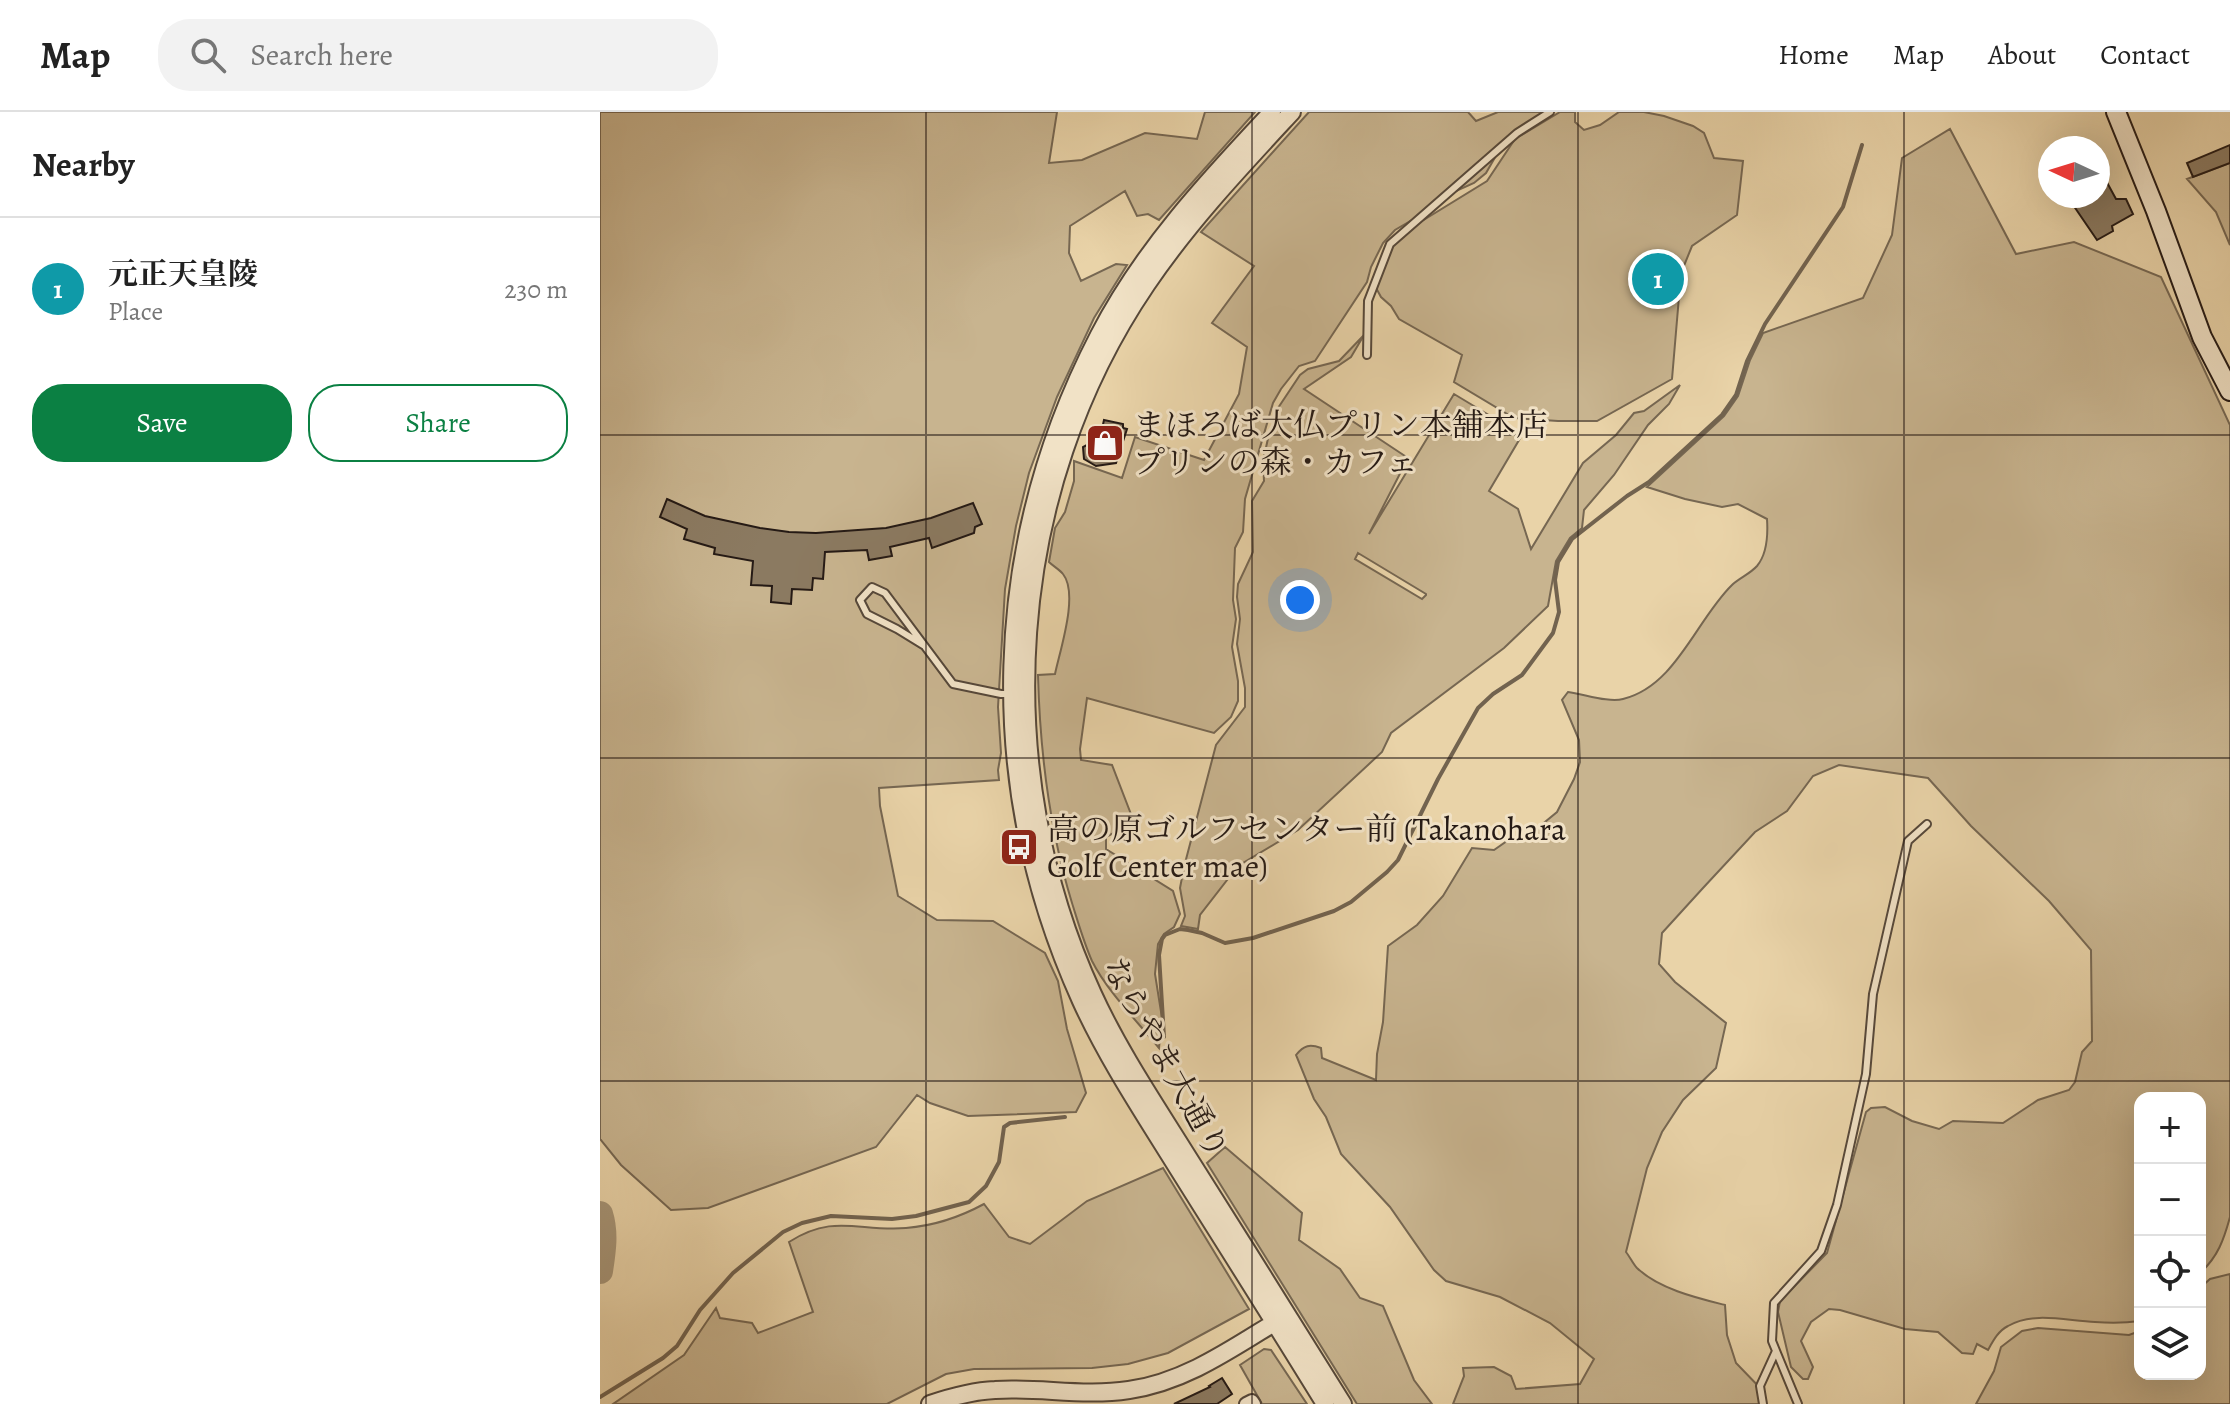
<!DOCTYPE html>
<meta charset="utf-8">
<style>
body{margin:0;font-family:Alegreya,"Noto Serif JP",serif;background:#f2f2f2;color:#222}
.controls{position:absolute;right:24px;bottom:24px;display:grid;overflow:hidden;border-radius:16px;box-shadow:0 8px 32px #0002}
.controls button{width:72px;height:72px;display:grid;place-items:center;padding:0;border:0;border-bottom:2px solid #e0e0e0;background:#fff;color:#222;font:40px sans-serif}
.compass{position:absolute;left:1438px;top:24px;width:72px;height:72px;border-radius:50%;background:#fff;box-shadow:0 8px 32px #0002;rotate:274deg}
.you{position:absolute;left:700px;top:488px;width:28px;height:28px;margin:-20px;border:6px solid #fff;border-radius:50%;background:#1a73e8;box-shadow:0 0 0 12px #1a73e833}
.badge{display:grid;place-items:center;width:52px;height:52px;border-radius:50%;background:#0b8043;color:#fff;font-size:26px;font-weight:700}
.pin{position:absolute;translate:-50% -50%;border:4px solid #fff;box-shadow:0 2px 8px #0006}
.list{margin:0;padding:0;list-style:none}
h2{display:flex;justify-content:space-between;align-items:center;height:104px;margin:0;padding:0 32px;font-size:34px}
h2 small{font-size:26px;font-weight:400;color:#767676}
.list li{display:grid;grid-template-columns:52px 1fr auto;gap:24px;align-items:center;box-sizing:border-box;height:144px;padding:0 32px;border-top:2px solid #e0e0e0}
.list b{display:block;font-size:30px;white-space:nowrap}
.list p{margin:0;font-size:26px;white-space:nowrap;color:#767676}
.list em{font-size:26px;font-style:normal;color:#767676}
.actions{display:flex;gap:16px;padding:24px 32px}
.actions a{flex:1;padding:18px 0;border:2px solid #0b8043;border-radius:32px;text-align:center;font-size:28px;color:#0b8043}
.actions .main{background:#0b8043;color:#fff}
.icon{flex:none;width:44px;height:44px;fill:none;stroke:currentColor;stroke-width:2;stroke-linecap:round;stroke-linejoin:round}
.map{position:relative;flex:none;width:1630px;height:1292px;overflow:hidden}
header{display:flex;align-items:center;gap:48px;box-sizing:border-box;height:112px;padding:0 40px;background:#fff;border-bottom:2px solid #e0e0e0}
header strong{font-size:38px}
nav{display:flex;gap:44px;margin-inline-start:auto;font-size:28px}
.search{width:560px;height:72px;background:#f2f2f2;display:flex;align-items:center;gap:20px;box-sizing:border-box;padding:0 28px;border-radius:32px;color:#767676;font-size:30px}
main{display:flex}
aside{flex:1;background:#fff}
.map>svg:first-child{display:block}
.green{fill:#c8b48f;stroke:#766752;stroke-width:2;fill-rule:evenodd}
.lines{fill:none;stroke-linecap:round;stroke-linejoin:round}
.stream{stroke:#72634f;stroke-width:4}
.river{stroke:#a69476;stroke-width:26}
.building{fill:#8b7a61;stroke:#251a15;stroke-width:2}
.service-casing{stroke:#56483a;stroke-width:10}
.minor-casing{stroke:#56483a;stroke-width:16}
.tertiary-casing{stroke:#56483a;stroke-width:20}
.secondary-casing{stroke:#251a15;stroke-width:22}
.service{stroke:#f1e2c6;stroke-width:6}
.minor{stroke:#f1e2c6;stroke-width:12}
.tertiary{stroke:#f1e2c6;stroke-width:16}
.secondary{stroke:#f1e2c6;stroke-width:18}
.grid{fill:none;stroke:#251a15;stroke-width:2;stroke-opacity:0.55}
.labels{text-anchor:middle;stroke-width:6;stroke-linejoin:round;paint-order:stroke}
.poi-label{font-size:32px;fill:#251a15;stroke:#f1e2c6;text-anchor:start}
.street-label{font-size:32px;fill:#251a15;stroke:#f1e2c6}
</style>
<header>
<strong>Map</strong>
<div class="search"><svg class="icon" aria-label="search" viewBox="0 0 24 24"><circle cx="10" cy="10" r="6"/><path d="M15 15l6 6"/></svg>Search here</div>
<nav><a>Home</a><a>Map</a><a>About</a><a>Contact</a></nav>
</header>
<main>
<aside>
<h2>Nearby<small></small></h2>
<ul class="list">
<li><span class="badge" style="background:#0f9aa8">1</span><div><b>元正天皇陵</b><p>Place</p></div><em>230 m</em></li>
</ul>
<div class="actions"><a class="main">Save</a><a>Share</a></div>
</aside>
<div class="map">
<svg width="1630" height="1292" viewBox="0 0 1630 1292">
<rect width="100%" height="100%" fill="#e9d3a8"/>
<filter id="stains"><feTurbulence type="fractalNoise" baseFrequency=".0025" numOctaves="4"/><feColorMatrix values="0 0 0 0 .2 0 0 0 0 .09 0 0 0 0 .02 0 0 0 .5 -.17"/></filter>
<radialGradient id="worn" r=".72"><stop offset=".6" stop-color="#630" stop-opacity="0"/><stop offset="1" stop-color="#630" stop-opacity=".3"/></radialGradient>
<!-- green -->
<path class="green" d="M0,0H457L449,51L482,48L545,21L597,27L605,0H655L559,108L548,102L537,104L525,79L470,114L469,141L481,169L516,152L527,153L494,206L457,285L429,361L416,414L405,477L398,595L401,641L398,658L399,668L279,676L280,694L298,784L337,808L393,809L445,841L458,869L467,917L486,981L476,1000L368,1004L330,991L317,983L276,1035L108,1096L71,1098L21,1053L0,1027Z
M709,0H868L876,9L898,0H948L912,22L905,28L886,61L874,71L847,83L836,94L795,118L783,131L771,155L767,170L715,249L699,254L681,277L673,291L645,387L643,420L635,436L633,488L636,507L632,535L638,569V589L631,605L614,621L487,586L480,637L481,648L512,653L534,710L506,725V737L573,779L580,802L574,815L564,822L558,832L555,862L562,906L559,936C537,909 507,879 492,849C484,831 478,810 472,791C449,716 440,641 438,563L455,562C460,538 479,482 463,462C460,458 453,454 449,450L455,416L465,400L474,369V349L522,366L535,325L604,348L639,282L647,235L612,211L654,154L601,120Z
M960,0H975V10L984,18L1000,13L1019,0H1044L1064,4L1093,14L1104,21L1114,46L1143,49L1137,103L1092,134L1081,161L1072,267L997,309H958L914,306L854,270L862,243L799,207L791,194L781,185L775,174L791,133L809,117L887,69L915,27Z
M1350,17L1416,142L1474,130L1561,165L1630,313V1105C1624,1127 1618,1145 1600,1161V986H1540V1209C1525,1211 1510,1211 1495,1210C1467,1209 1434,1199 1408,1214C1398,1219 1393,1229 1388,1238L1377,1232L1373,1242L1362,1241L1338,1220L1305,1217L1240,1198L1229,1197L1211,1210L1201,1229L1213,1255L1208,1267H1203L1191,1255L1178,1200L1180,1189L1227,1141L1266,1000L1271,996L1285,995L1312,1009L1339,1017L1353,1009L1403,1011L1438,988L1469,978L1475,970L1482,940L1492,929L1491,838L1449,789L1371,714L1328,666L1239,653L1213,664L1187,699L1155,720L1103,776L1062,821L1059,852L1075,870L1126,911L1116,956L1083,988L1062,1020L1047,1056L1026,1140C1030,1145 1033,1152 1037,1156C1059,1177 1097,1186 1125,1193L1127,1223L1136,1251L1165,1281V1292H853L864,1264L863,1256L894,1255L911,1264L916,1277L980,1272L994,1247L950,1211L900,1185L846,1169L834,1158L790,1095L741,1042L726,1005L714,987L696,943C704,933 710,932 721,936L722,946L776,968L777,942L783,910L788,834L817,813L843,784L872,736L894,738L907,729L923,728L957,700L974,667L980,650L979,628L962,588L968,580C984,582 1009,591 1023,587C1076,574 1096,508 1132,473C1139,466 1150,462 1157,454C1167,442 1168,422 1167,407L1138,392L1122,395L1085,387L1047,375L1124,304L1138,284L1150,248L1163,221L1263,186L1292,123L1302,46Z
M1630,51V133L1616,100L1587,67Z
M764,223L751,245L704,277L808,346L769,422L854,282L922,323L889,379L918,397L931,437L983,351L1016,323L1034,301L1044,299L1080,273L1069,292L1048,313L1014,363L984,398L982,416L970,426L956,449L948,494L904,536L791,621L782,640L698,718L638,754L600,803L598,817L581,814L585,804L580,776L584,755L616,633L645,595V576L637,532L640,507L637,485L638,472L653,440L652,389L664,369L663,349L669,322L678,307V296L700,263L708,257L739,249ZM758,441L826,482V483L822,487L755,447Z
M625,1035L702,1101L699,1128L740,1157L760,1186L783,1194L814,1268L832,1292H757L607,1051Z
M563,1056L649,1197L568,1241L528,1252L492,1256L374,1257L346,1262L287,1292H13L84,1243L116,1196L120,1206L152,1211L158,1221L213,1200L189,1130C234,1101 259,1120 306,1116C332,1114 360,1105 384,1092L409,1125L430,1132L487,1089Z
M1630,1162V1292H1376L1394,1259L1401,1235L1422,1219L1438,1216L1529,1223L1540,1219V1262H1600V1176L1610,1167Z
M664,1237L671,1238L707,1292H662L640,1253Z"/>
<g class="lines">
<!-- stream -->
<path class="stream" d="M564,925L559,843L562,827L565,823L580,817L588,818L602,821L625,831L653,826L734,799L751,790L787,760L798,748L838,667L878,596L893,582L922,563L953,521L959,500L955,468L958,450L972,427L1027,384L1049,370L1122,303L1136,283L1147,249L1165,212L1243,95L1262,33
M0,1285L63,1246L77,1234L100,1198L133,1161L183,1120L202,1111L231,1104L292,1107L316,1104L369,1090L386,1074L399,1050L404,1015L410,1011L465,1005"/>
<!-- river -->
<path class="river" d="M0,1102C6,1121 3,1139 0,1159"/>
</g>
<!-- building -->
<path class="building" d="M1630,33V51L1593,65L1587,51Z
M1498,54L1516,87H1526L1533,102L1512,114L1513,119L1497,128L1467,84H1498Z
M504,308L523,312V316L527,317L516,351L496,354L484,347L483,335L500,326Z
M67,387L105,404L160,416L189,420L216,421L286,416L331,406L373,391L382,412L375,415L374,421L332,436L329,426L290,435L292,444L269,448L267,438L225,440L223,467L213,466L212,478L192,477L191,492L171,490L172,474L151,473L153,449L114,442L115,436L84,427L87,417L60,405Z
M622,1266L632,1282L617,1292H574L610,1275L609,1274Z"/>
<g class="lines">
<defs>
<path id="service" d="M767,243L768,189L790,132L917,21L950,0
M323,533L297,517L267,502L260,488L272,475L285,481L353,572L401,582H411
M1163,1292L1160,1274L1176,1239
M1198,1292L1172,1229L1174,1191L1221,1139L1237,1093L1266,962L1273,882L1308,729L1327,712"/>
<path id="minor" d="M646,1292L652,1289L654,1292"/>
<path id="tertiary" d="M672,0C608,68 542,139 499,223C390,433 383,673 481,889C507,946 542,999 575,1052C625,1132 676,1212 725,1292
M692,0C641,55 589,110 547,172C406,379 389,656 493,882C519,939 555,992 588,1045C640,1127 692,1210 743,1292
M330,1292C351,1285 372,1279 395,1278C440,1275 483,1285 529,1278C586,1270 634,1235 682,1206"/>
<path id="secondary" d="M1516,0L1556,99L1602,225L1630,279"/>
</defs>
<!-- service casing -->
<use href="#service" class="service-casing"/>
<!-- minor casing -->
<use href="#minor" class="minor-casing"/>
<!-- tertiary casing -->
<use href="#tertiary" class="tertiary-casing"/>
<!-- secondary casing -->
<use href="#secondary" class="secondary-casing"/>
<!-- service -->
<use href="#service" class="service"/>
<!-- minor -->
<use href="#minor" class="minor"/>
<!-- tertiary -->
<use href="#tertiary" class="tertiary"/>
<!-- secondary -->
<use href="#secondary" class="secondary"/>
</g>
<!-- grid -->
<path class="grid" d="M326,0V1292M652,0V1292M978,0V1292M1304,0V1292M0,323H1630M0,646H1630M0,969H1630"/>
<!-- icons -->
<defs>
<symbol id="shop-square" viewBox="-11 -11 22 22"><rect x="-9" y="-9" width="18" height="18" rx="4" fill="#8f2418" stroke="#f1e2c6"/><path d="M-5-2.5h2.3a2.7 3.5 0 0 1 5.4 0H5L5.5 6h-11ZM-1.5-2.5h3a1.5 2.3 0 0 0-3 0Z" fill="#fff"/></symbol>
<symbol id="bus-square" viewBox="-11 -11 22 22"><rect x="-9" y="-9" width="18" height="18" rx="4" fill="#8f2418" stroke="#f1e2c6"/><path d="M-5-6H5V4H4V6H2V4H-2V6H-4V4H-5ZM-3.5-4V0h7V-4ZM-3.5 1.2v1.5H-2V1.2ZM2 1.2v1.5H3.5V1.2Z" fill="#fff"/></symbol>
</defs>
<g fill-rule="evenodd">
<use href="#shop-square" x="483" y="309" width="44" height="44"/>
<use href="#bus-square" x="397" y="713" width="44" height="44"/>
</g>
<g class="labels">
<!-- poi labels -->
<g class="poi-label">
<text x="533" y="324">まほろば大仏プリン本舗本店<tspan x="533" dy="37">プリンの森・カフェ</tspan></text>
<text x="447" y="728">高の原ゴルフセンター前 (Takanohara<tspan x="447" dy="37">Golf Center mae)</tspan></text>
</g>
<!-- street labels -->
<g class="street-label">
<text transform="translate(566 946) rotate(61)" y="11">ならやま大通り</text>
</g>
</g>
<rect width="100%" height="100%" filter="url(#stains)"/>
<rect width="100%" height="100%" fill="url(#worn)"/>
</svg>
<div class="controls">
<button>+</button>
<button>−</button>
<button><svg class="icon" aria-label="locate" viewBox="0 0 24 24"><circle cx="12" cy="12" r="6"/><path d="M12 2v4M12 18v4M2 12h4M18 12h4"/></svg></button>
<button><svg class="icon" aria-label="layers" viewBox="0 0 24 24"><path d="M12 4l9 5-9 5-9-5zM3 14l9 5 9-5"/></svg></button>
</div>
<svg class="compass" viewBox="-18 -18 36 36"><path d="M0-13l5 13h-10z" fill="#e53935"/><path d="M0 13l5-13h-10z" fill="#767676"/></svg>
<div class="you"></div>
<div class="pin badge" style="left:1058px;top:167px;background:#0f9aa8">1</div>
</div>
</main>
